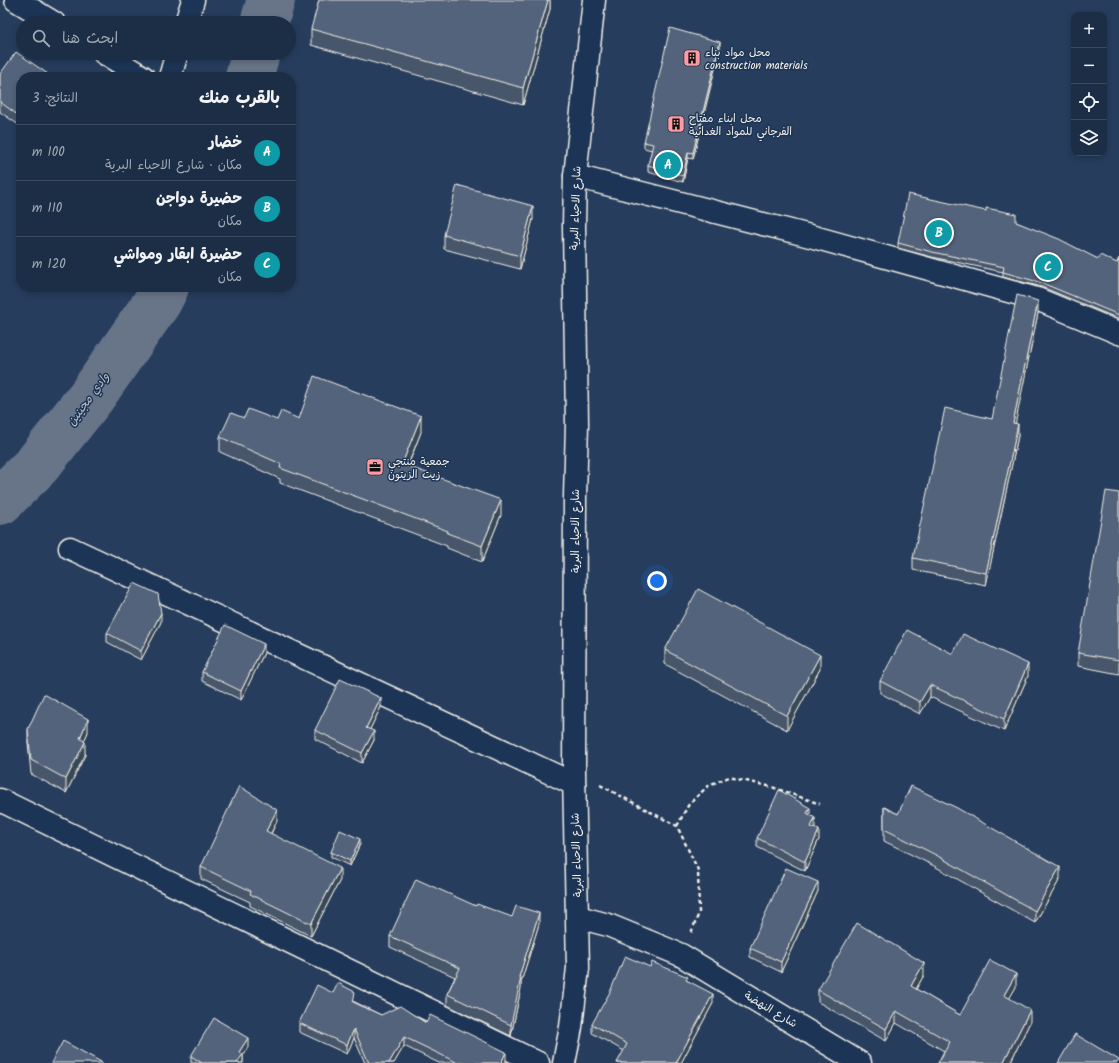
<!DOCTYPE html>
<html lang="ar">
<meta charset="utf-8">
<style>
body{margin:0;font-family:Kalam,"Playpen Sans Arabic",sans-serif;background:#25364d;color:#f1f3f6;direction:rtl}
.controls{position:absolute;right:12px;top:12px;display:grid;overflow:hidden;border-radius:8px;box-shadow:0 2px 6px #0003}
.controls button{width:36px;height:36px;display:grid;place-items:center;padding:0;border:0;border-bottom:1px solid #3a4a5f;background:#1c2e46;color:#f1f3f6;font:20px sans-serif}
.you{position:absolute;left:657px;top:581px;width:14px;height:14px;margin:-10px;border:3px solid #fff;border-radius:50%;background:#1a73e8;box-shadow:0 0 0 6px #1a73e833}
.badge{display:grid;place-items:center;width:26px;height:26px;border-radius:50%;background:#ff9aa2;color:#fff;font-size:13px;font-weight:700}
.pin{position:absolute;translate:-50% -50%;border:2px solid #fff;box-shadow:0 1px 4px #0006}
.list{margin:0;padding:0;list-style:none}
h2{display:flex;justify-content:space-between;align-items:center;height:52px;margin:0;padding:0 16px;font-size:17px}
h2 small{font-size:13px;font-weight:400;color:#a0a8b3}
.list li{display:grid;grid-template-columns:26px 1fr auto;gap:12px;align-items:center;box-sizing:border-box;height:56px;padding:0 16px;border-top:1px solid #3a4a5f}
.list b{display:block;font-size:15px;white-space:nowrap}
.list p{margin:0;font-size:13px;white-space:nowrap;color:#a0a8b3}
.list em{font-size:13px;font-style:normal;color:#a0a8b3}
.icon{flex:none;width:22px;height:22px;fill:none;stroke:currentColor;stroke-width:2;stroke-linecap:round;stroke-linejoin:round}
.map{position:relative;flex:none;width:1119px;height:1063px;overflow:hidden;direction:ltr}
.search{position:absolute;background:#1c2e46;box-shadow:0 2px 6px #0003;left:16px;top:16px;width:280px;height:44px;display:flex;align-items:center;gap:10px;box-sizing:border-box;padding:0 14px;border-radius:22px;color:#a0a8b3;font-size:15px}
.panel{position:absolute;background:#1c2e46;box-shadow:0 2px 6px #0003;left:16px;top:72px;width:280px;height:220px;border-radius:16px;direction:rtl}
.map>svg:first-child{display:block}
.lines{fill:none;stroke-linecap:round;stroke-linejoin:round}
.river{stroke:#677588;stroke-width:48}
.minor-casing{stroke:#f4f1e8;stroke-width:25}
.major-casing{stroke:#f4f1e8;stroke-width:25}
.path{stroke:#f4f1e8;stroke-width:2.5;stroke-dasharray:4 3;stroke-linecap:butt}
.minor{stroke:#1d3557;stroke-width:22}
.major{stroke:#1d3557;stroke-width:22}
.wall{fill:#47566a;stroke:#f4f1e8}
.shaded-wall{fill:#394656;stroke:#f4f1e8}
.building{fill:#52647b;stroke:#f4f1e8}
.labels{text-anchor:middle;stroke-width:3;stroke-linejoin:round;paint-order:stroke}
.poi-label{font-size:11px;fill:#f4f1e8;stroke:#1d3557;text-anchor:start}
.street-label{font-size:11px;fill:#f4f1e8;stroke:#1d3557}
.water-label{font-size:12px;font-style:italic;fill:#bcbfc2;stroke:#1d3557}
</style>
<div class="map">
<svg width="1119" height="1063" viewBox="0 0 1119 1063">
<rect width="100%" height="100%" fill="#263d5d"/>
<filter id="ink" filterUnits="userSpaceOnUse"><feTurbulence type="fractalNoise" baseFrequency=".025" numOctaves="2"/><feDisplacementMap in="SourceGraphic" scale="8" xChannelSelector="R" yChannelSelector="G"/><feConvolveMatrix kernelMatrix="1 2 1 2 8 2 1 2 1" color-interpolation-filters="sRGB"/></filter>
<g filter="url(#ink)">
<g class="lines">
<!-- river -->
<path class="river" d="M264,23L271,0
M249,77L256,53
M0,501L37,465L91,397L158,301L165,287"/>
<defs>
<path id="minor" d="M16,0L54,23
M186,23L193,0
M104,53L143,77
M170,77L177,53
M575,176L810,236L1037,299L1119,333
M70,548L574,784
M0,800L538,1063
M578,917L608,925L681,955L860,1063"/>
<path id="major" d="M564,1063L571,1027L578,968L574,773L575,497L577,424L574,226L575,176L594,0"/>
</defs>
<!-- minor casing -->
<use href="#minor" class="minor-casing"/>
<!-- major casing -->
<use href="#major" class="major-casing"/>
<!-- path -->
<path class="path" d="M600,785L677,826L698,870L699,913L691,933
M677,826L689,804L709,785L729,777L772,787L820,804"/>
<!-- minor -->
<use href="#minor" class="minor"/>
<!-- major -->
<use href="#major" class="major"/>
</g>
<!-- wall -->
<path class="wall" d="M550,0V9L523,105L311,45V29Z
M720,48L693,159L688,158L683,182L648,172V165L652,150L644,148V142Z
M0,74L48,77H21V123L19,125L0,112Z
M533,219L520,269L444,249V235Z
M1016,222L1098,259L1117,263L1119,258V319L1042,287L1003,277V272L932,257L898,248V243Z
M1038,313L1015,423L1018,436L986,585L913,570V558L992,419Z
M299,419L421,432L408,466L501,515L482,562L447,548V546L280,483V479L220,452V437L277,420Z
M1119,493V674L1078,666V653Z
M161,622L141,660L107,642V633Z
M665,650L820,669L787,730L665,664Z
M264,653L241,700L202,681V672Z
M953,654L1028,676L1004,731L930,697L920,714L880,693V681Z
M381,707L370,729L374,740L362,763L315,739V730Z
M28,729L88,732L84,741L85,755L66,793L31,774L28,743Z
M884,807L898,814L1060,879L1035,923L936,867L884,841Z
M277,821L271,834L340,880L311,936L250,906V902L201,879V867Z
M815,827L814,828L819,839L805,871L757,847V838Z
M360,844L350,866L331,857V852Z
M818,891L781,972L750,957V948Z
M512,917L539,924L521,982V988L511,1036L447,1005V994L455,977L390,947V936Z
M650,967L688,981L713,1003L681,1063H617L624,1051L592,1033V1024Z
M924,975L916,989L960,1015L1016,987L1009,998L1030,1022L1010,1063H938L944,1051L896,1023L886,1041L818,1002V990Z
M333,993L355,1002L381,1015L426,1023L506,1061L505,1063H439L404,1046L394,1063H365L354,1038L347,1054L299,1032V1023Z
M248,1047L243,1056V1063H191V1056Z"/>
<!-- shaded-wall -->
<path class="shaded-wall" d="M548,0H550V9L523,105V88Z
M720,42V48L693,159V153Z
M21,113V123L19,125V116Z
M688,152V158L683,182V176Z
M533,206V219L520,269V256Z
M1038,301V313L1013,435V423Z
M421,416V432L402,480V464Z
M1018,424V436L986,585V573Z
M501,500V515L482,562V546Z
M161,613V622L141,660V651Z
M264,644V653L241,700V691Z
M820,655V669L787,730V716Z
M1028,664V676L1004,731V719Z
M930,685V697L920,714V702Z
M381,698V707L366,737V728Z
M88,719V732L80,751V738Z
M374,731V740L362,763V753Z
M85,742V755L66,793V779Z
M810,808V817L807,813Z
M277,810V821L266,843V831Z
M815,818V827L811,836V827Z
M819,830V839L805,871V862Z
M360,839V844L350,866V861Z
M1060,867V879L1035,923V911Z
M340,868V880L311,936V924Z
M818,882V891L781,972V962Z
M539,913V924L521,982V988L511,1036V1025L519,977Z
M924,963V975L911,998V986Z
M1016,974V987L1004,1008V995Z
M713,994V1003L681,1063H676Z
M1030,1010V1022L1010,1063H1003Z
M896,1011V1023L886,1041V1029Z
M354,1029V1038L347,1054V1045Z
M404,1037V1046L394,1063H389Z
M248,1038V1047L243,1056V1063H237L239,1052Z
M506,1052V1061L505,1063H501Z"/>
<!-- building -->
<path class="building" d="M319,0H548L523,88L311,29Z
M670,28L720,42L693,153L688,152L683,176L648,165L653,144L644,142Z
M16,52L48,74L46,77H21V113L19,116L0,102V74Z
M457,185L533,206L520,256L444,235Z
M908,194L986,211V208L1016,214V222L1059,239L1098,259L1100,255L1117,263L1119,258V315L1042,283L1003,272L1004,267L932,252L898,243Z
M1017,295L1038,301L1013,423L1018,424L986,573L913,558L945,408L992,419Z
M314,376L421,416L402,464L501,500L482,546L447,533L448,531L280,468L281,464L220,437L231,413L244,418L248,409L277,420L281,411L299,419Z
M1106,491L1119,493V660L1078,653Z
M134,583L158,594L161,613L141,651L107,633Z
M698,589L820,655L787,716L665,650Z
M225,625L264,644L241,691L202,672Z
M907,630L953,654L963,634L1028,664L1004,719L930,685L920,702L880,681Z
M340,679L381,698L366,728L374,731L362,753L315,730Z
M44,694L88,719L80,738L85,742L66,779L31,760L28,729Z
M239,786L277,810L266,831L340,868L311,924L250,894L251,891L201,867Z
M911,786L957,808L1060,867L1035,911L936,855L884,829V807L898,814Z
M779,790L810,808L807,813L815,818L811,827L819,830L805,862L757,838Z
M340,830L360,839L350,861L331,852Z
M786,868L818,882L781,962L750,948Z
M416,879L476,906L477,904L512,917L516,906L539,913L519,977H521L511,1025L447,994L460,968L390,936Z
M857,923L924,963L911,986L960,1015L990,960L1016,974L1004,995L1030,1010L1003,1063H938L950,1042L896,1011L886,1029L818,990Z
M625,956L650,967L652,962L688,977L686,980L713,994L676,1063H617L627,1044L592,1024L610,992Z
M338,983L355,992L353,1002L381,1015L400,1006L426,1023L430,1015L506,1052L501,1063H455L456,1062L404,1037L389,1063H369L354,1029L347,1045L299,1023L317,985L333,993Z
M214,1018L248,1038L239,1052L243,1054L237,1063H202L191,1056Z
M1075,1034L1119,1060L1117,1063H1058Z
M63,1041L103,1063H51Z"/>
</g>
<!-- icons -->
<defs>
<symbol id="building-square" viewBox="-11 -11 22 22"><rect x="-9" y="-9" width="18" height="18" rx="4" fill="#ff9aa2" stroke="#1d3557"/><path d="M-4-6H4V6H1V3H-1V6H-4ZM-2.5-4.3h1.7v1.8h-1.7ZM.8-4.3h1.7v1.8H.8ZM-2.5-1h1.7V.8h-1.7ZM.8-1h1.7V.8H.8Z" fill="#111"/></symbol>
<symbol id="office-square" viewBox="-11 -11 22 22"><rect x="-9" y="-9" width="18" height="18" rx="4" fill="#ff9aa2" stroke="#1d3557"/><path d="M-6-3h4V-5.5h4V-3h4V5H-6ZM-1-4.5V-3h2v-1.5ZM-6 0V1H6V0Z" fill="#111"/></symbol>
</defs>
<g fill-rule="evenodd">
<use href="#building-square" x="682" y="48" width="20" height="20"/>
<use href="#building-square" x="666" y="114" width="20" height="20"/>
<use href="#office-square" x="365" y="457" width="20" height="20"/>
</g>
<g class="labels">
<!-- poi labels -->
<g class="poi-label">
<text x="705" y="56">محل مواد بناء<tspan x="705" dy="13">construction materials</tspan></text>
<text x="689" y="122">محل ابناء مفتاح<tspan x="689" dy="13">الفرجاني للمواد الغدائية</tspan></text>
<text x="388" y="465">جمعية منتجي<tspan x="388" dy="13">زيت الزيتون</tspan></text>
</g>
<!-- street labels -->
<g class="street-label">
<text transform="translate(575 208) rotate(-88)" y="4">شارع الاحياء البرية</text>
<text transform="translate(575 531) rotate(-90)" y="4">شارع الاحياء البرية</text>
<text transform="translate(576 855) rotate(-92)" y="4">شارع الاحياء البرية</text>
<text transform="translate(771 1009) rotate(31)" y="4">شارع النهضة</text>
</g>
<!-- water labels -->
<g class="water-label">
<text transform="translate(88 399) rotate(-54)" y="4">وادي مجينين</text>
</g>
</g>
</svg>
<div class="controls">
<button>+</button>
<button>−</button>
<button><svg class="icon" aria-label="locate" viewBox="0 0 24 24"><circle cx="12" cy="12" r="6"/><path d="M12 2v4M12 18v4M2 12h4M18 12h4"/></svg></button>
<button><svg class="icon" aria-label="layers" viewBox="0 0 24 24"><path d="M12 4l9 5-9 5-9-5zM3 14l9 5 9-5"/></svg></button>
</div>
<div class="you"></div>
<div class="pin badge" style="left:668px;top:165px;background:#0f9aa8">A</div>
<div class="pin badge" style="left:939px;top:233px;background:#0f9aa8">B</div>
<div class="pin badge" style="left:1048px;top:267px;background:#0f9aa8">C</div>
<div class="search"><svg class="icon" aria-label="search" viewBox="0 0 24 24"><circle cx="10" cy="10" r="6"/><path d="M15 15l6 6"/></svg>ابحث هنا</div>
<section class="panel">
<h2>بالقرب منك<small>النتائج: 3</small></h2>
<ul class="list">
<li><span class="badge" style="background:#0f9aa8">A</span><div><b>خضار</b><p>مكان · شارع الاحياء البرية</p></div><em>100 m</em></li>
<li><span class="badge" style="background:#0f9aa8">B</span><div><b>حضيرة دواجن</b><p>مكان</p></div><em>110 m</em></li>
<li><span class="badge" style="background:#0f9aa8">C</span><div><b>حضيرة ابقار ومواشي</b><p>مكان</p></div><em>120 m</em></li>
</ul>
</section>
</div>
